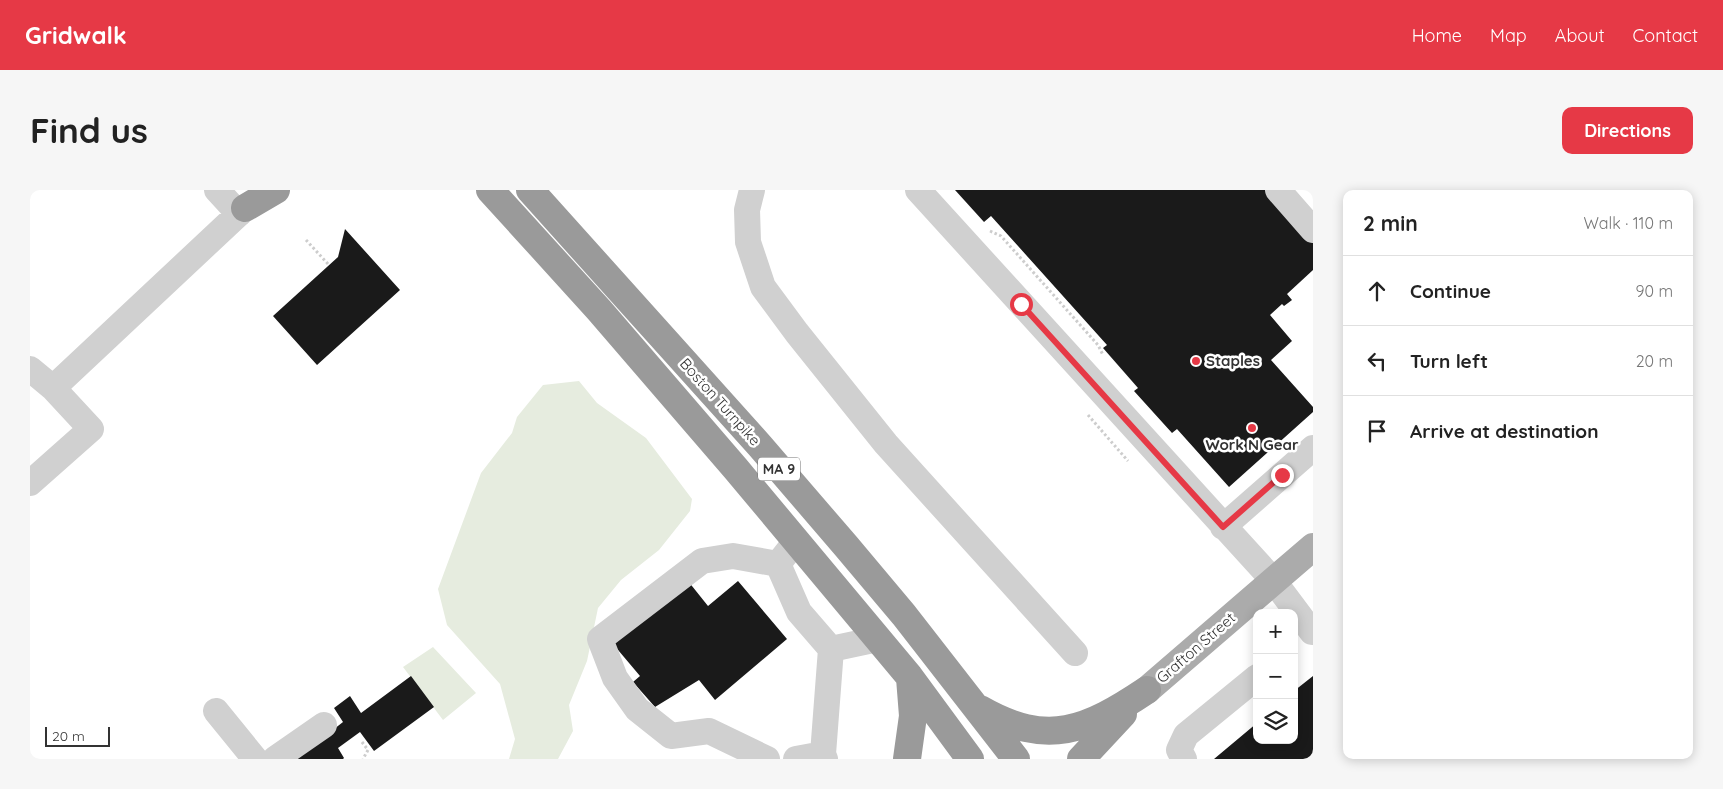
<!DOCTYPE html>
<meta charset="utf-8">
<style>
body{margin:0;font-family:Quicksand,sans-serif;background:#f6f6f6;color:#222}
.controls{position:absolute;right:15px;bottom:15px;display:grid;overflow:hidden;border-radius:10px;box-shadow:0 2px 12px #0003}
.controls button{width:45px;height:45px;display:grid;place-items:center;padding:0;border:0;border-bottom:1px solid #e0e0e0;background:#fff;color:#222;font:25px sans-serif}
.scale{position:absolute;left:15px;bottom:12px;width:65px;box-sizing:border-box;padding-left:5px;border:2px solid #333;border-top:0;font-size:14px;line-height:18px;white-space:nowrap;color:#333;-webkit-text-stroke:4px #fff;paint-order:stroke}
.stop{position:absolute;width:15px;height:15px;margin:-11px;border:4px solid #e63946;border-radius:50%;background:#fff}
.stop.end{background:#e63946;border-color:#fff;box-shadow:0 1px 5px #0008}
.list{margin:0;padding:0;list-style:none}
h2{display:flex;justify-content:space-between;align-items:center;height:65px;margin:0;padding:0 20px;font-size:21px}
h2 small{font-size:16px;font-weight:400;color:#767676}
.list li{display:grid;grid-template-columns:32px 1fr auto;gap:15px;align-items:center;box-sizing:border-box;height:70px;padding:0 20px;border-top:1px solid #e0e0e0}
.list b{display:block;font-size:19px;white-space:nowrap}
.list em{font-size:16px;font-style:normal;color:#767676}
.icon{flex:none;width:28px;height:28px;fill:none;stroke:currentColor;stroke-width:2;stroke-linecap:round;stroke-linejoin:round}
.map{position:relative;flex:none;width:1283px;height:569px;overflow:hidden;border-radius:10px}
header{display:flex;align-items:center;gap:30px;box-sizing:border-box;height:70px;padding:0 25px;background:#e63946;color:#fff}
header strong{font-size:24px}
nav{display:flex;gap:28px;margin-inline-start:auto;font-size:18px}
.intro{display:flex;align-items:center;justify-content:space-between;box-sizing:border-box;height:120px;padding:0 30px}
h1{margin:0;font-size:35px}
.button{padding:12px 22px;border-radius:10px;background:#e63946;color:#fff;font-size:18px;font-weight:700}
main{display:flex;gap:30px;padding:0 30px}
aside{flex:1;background:#fff;border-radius:10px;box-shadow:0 2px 12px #0003}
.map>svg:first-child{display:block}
.green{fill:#e6ecdf}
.building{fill:#1a1a1a}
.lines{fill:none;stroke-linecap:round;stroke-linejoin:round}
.path{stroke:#cdcdcd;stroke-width:3;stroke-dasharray:2.5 2.5;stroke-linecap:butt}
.minor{stroke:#d0d0d0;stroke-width:26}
.major{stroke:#ababab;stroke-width:28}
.highway{stroke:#9a9a9a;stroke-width:28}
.route{stroke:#e63946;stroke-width:6}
.poi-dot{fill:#e63946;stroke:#fff;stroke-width:2}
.labels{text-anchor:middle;stroke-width:5;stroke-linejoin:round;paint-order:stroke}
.shield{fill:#fff;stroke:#707070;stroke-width:1}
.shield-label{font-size:14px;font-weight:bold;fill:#333}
.poi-label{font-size:15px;font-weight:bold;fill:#333;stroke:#fff;text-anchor:start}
.street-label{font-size:15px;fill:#333;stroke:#fff}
</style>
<header>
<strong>Gridwalk</strong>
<nav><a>Home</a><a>Map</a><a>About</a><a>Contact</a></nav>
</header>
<div class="intro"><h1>Find us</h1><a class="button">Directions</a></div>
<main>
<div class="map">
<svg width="1283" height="569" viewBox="0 0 1283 569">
<rect width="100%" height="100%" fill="#fff"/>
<!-- green -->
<path class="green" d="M549,191L567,213L616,248L662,309L660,321L629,360L591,390L568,418L557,471L539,515L543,541L528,569H479L485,549L470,494L417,435L408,399L451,283L482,243L487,227L513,195Z
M403,457L446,503L413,530L373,477Z"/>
<!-- building -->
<path class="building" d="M925,0H1238L1283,50V80L1257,104L1262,110L1254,116L1252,114L1240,125L1262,151L1241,170L1283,217V222L1199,297L1147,239L1142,243L1104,201L1108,198L1073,158L1077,155L961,26L954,32Z
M315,39L370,100L287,175L243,126L308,67Z
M658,391L678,416L708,391L757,449L685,510L669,490L625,517L603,492L610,486L583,454Z
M381,486L404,517L344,561L330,542L308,558L314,568L313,569H266L313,532L304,518L320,506L331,523Z
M1283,486V567L1281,569H1184L1227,533V550H1264V501Z"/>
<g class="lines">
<!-- path -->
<path class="path" d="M960,41L971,46L1068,155L1073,165
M276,50L299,75
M1058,225L1098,271
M332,552L338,560L333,569"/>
<!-- minor -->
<path class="minor" d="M187,0L209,24
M722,0L717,20L718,52L733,97L767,143L856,254L1045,463
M888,0L1243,390L1282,442L1283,440
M1248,0L1283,40
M0,179L23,198
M0,293L61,239L23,198L215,18
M1193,337L1283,258
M748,374L769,422L801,459L848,449
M186,521L225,569
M793,564L801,459
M245,569L294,535
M737,569L679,541L641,546L607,519L585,488L570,449L672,371L703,366L748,374L766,351
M766,569L793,564L795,569
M1154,569L1149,560L1156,545L1227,487"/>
<!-- major -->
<path class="major" d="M1117,500L1283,357"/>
<!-- highway -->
<path class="highway" d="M460,0L569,120L706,279L879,486L940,569
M500,0L730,256L816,356L874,425L986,569
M215,18L246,0
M950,519C1018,558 1057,540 1117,500
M877,569L883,526L880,488
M1051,569L1093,524"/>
</g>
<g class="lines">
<!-- route -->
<path class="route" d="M991,114L1193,337L1252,285"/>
</g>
<!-- markers -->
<g class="poi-dot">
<circle cx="1166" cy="171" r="5"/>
<circle cx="1222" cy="238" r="5"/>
</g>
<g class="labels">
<!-- shield labels -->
<rect class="shield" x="728" y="267.5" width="42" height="23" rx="4"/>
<g class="shield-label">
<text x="749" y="284">MA 9</text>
</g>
<!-- poi labels -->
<g class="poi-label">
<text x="1176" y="176">Staples</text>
<text x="1222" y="260" text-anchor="middle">Work N Gear</text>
</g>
<!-- street labels -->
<g class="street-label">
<text transform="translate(690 212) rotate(48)" y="5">Boston Turnpike</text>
<text transform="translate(1166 458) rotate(-41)" y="5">Grafton Street</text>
</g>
</g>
</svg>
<div class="controls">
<button>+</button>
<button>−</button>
<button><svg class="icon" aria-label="layers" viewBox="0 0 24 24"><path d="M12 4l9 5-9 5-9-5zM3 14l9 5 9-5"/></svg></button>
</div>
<div class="scale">20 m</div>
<div class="stop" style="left:991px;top:114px"></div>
<div class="stop end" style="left:1252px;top:285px"></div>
</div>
<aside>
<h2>2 min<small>Walk · 110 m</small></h2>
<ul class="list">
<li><svg class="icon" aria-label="ahead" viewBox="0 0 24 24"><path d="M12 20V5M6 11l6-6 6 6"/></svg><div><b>Continue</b></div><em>90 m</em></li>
<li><svg class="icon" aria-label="left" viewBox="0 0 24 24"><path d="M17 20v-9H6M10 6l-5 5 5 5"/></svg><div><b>Turn left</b></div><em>20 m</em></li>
<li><svg class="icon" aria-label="arrive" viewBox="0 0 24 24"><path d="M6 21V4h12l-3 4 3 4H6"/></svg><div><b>Arrive at destination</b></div></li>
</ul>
</aside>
</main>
